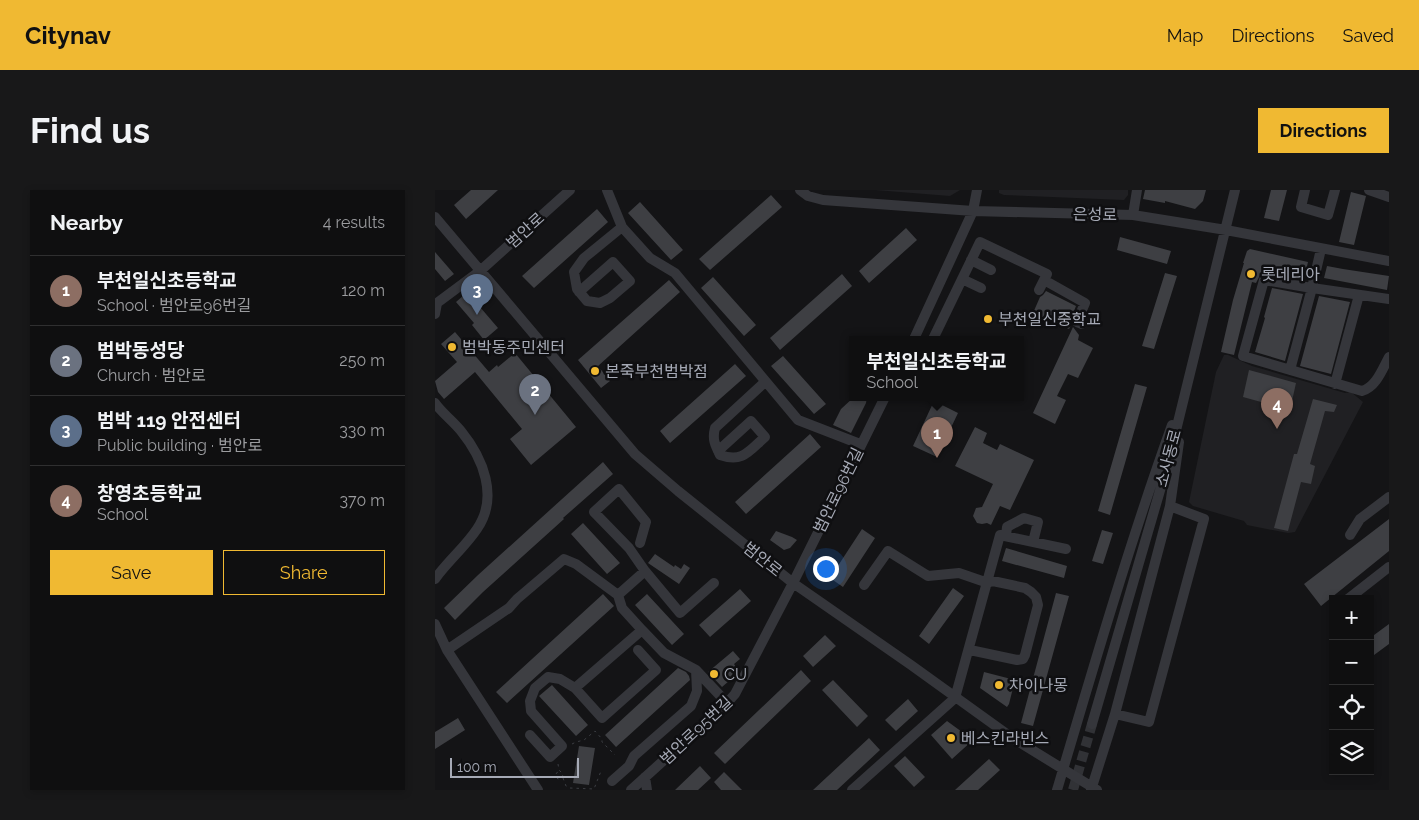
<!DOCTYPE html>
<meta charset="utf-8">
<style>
body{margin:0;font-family:Raleway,"Noto Sans KR",sans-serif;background:#181819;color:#f1f3f6}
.controls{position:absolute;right:15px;bottom:15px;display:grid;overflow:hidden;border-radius:0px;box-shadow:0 2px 8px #0003}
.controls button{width:45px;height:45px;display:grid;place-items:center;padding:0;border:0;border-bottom:1px solid #2f2f30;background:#0f0f10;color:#f1f3f6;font:25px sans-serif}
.scale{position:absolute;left:15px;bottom:12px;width:129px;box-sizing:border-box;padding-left:5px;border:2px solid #a6aab6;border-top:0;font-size:14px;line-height:18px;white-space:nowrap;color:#a6aab6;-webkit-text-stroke:4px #0f0f11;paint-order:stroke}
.you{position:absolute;left:390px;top:378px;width:18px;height:18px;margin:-12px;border:4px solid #fff;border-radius:50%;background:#1a73e8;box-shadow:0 0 0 8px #1a73e833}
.badge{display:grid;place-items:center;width:32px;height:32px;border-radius:50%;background:#f0b932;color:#fff;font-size:16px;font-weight:700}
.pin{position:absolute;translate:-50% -41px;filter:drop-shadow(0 1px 2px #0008)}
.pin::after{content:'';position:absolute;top:26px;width:18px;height:15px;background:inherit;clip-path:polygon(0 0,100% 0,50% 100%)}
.popup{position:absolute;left:414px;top:146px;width:175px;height:65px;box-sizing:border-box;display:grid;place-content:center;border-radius:0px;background:#0f0f10;filter:drop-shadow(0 1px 4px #0005);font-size:16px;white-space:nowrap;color:#9b9c9f}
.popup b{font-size:19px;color:#f1f3f6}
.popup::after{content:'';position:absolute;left:50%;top:100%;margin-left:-10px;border:10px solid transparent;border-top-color:#0f0f10}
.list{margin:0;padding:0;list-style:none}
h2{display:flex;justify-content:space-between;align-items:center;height:65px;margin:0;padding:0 20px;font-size:21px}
h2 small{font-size:16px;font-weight:400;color:#9b9c9f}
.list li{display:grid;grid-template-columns:32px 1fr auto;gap:15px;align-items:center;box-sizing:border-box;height:70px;padding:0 20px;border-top:1px solid #2f2f30}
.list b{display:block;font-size:19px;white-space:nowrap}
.list p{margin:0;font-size:16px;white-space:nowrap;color:#9b9c9f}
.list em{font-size:16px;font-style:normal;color:#9b9c9f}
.actions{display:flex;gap:10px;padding:15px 20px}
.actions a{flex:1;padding:11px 0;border:1px solid #f0b932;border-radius:0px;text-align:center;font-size:18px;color:#f0b932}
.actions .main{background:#f0b932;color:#111}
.icon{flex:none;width:28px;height:28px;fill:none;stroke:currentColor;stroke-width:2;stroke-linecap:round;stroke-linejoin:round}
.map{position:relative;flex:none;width:954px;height:600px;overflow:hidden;border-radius:0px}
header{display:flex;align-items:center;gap:30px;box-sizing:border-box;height:70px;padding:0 25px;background:#f0b932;color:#111}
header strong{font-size:24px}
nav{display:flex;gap:28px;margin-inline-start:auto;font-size:18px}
.intro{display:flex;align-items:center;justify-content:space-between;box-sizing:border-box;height:120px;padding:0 30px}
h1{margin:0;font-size:35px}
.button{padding:12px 22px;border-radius:0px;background:#f0b932;color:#111;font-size:18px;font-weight:700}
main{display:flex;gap:30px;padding:0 30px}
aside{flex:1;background:#0f0f10;border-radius:0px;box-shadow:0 2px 8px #0003}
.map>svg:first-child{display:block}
.built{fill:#202023}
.building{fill:#3e3f43}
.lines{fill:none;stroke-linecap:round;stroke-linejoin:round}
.minor-tunnel{stroke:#313236;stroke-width:10;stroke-dasharray:10 5;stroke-linecap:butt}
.path{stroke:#3b3d42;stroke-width:1;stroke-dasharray:2.5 4;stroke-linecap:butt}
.minor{stroke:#35363b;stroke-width:10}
.poi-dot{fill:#f0b932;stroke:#0f0f11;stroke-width:2}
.labels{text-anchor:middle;stroke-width:5;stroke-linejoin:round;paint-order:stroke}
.street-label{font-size:16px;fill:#a6aab6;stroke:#0f0f11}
.poi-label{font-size:16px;fill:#a6aab6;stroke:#0f0f11;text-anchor:start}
</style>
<header>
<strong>Citynav</strong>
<nav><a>Map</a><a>Directions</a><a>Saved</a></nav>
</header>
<div class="intro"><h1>Find us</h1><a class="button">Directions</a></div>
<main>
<aside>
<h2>Nearby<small>4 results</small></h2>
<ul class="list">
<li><span class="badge" style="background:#8d6e63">1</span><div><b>부천일신초등학교</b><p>School · 범안로96번길</p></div><em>120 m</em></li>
<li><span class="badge" style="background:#6b7280">2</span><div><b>범박동성당</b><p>Church · 범안로</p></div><em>250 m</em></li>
<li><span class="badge" style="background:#5c6f8a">3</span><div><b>범박 119 안전센터</b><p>Public building · 범안로</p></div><em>330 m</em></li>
<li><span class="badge" style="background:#8d6e63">4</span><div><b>창영초등학교</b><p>School</p></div><em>370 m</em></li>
</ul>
<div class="actions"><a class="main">Save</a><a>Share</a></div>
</aside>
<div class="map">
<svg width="954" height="600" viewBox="0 0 954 600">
<rect width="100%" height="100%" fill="#141416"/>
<!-- built -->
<path class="built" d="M440,0H525L515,6Z
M564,0H693V5L689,10L569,5L564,3Z
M789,165H793L817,176L910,203L916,202L928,212L860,342L853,343L812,335L809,331L758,316L754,312L781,182Z"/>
<!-- building -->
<path class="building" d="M36,0H63L31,29L19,15Z
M710,0H771L768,11L760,19L730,11V13L708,9Z
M836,0H852L844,31L829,28Z
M916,2L931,6L919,55L904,52Z
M336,5L347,17L275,80L264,69Z
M205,12L248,60L236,70L193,23Z
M162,19L173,32L99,98L87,86Z
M471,38L482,50L434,93L424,81Z
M685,47L736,61L732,74L682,60Z
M815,59L873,72L870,85L831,76L830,78L829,77L821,93L817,92L799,165L786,162L798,110L809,73H808L812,61Z
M0,62L19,84L10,91L0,79Z
M892,76L908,79L954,86L952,100L889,88Z
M730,83L742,86L719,159L707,156Z
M407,84L417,96L345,160L335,148Z
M278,87L321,135L309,146L266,98Z
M234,90L245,102L163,176L175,191L166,198L143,170Z
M837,98L868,104L850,171L820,162L830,128L829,127Z
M611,101L641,116L636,129V135L634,139L598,123L605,107L608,105Z
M29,105L30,106L35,105L38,108L40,106L47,115L45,117L63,138L49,150L37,135L39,133L21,112Z
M884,106L915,112L896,184L865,176Z
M638,137L644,145L643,150L658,158L643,188L633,184L622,206L631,210L620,234L598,223Z
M20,142L54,182L62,175L63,177L80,163L141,237L96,275L75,249L87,239L40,182L9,209L3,202L0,191L22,172L6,154Z
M348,166L391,214L379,224L336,176Z
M300,174L311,186L235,253L225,241Z
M814,180L861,193L855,220L808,207Z
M700,194L712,197L675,325L663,321Z
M419,207H432L431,213L416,243L398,235L406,219Z
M878,209L902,215L899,222L890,221L875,274L880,276L876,294L866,292L853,341L839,338L859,264H862Z
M499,211L523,223L502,267L478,256Z
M540,237L552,243L548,253L562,260L565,254L599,270L575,320L565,316L556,335L552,333L547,334L542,333L538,326L541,318L547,317L558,294L520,276Z
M375,244L386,257L311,324L300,312Z
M168,272L178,284L128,328L129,329L48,402L20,430L9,418L43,385Z
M954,329V361L886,416L869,394Z
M148,333L185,373L172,384L136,344Z
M427,339L440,348L408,397L395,388Z
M667,340L678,343L668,374L657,371Z
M341,341L357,347L362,350L355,358L349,360L335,350Z
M571,358L632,376L629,388L567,371Z
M220,364L239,377L240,375L246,379L249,374L255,378L244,394L213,373Z
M518,398L529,406L494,454L484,446Z
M305,399L316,411L275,447L264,435Z
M621,403L634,406L598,536L586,533Z
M168,404L179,416L72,513L61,502Z
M212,404L249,444L237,455L200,415Z
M954,434V454L935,468V448Z
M390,445L401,456L378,477L368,466Z
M298,461L305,469L299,474L301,477L294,491L287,497L273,482Z
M243,478L251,482L254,486L255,490L181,557L170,545Z
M366,480L376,491L290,574L279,563Z
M549,482L580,490L574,514L572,517L545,498Z
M398,490L433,526L422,537L387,500Z
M117,495L153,535L141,546L104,506Z
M473,509L483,521L461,541L450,530Z
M23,528L30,540L0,559V542Z
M512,531L538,550L517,569L496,545Z
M434,548L445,560L402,600H378Z
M144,556L160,558L154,595L138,593Z
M470,566L490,587L479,597L459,576Z
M554,569L565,580L543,600H520Z
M265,576L276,588L263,600H240Z
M289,582L307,600H286L279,592Z"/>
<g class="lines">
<!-- minor-tunnel -->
<path class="minor-tunnel" d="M638,600L657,534"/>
<!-- path -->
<path class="path" d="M137,554L141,552L149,550L160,541L167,549V552L180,565
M123,574L124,580L128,584L127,588L123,589L121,587V584L124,580
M128,588L131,596L135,598L159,599L166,581"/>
<!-- minor -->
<path class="minor" d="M172,0L187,37L215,68L240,83L363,230L425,254
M365,0L373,6L388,10L538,21L698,25L791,40L954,71
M870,0L866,17L893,25L900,0
M934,0L954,7
M698,25L702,0
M0,27L200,264L243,301L358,393L476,475L576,547L662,600
M536,70L556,80
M527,89L546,98
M604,100L609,90
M144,102L178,72L195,91L175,108L165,113L152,111L142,99L139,82L149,68L187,37
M954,109L877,98L829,90L808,166L927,201C941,197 947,180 954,167
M0,124L2,113L45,81L135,0
M479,149L538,21L542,0
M498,149L545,52L612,84L609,90L650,113L642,132L647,134
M855,180L877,98L886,59
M900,194L924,105
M0,213C7,223 18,231 26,241C48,268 64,307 42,339C30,357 13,371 0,389
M283,261L316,231L330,247C314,261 308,273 285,265C280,255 277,249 280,238L330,192
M915,345L925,329L954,307
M571,346L572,337L589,328L603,332L598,352
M205,353L211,332L184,299L159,322L194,358L210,381
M429,395L453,361L493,386L524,383L553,393
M183,405L210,381L245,423L279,393
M913,409L954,377
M0,434L12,460L103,600
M12,460L74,418L82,409L129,369L141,374L183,405L187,418L207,440
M203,460L221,480L167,528L140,498L207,440L229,463L261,480L292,513
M535,460L582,470L588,469L590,465L603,415L601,407L596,402L590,398L553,390
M680,524L714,532L769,329L735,316
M657,534L733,273L800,0
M95,545L115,567L127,556L96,521L95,511L100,498L113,487L125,489L140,498
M210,587L212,600
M177,591L194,576L199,566L256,516L262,501L261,480
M196,600L292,513L300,504L358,393L450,207
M417,600L520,508L565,345L631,359
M622,600C658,478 694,355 737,235
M656,600L680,524L735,316L744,252"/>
</g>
<!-- markers -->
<g class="poi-dot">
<circle cx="816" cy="84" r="5"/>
<circle cx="553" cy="129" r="5"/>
<circle cx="17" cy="157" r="5"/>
<circle cx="160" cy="181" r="5"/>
<circle cx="279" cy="484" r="5"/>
<circle cx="564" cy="495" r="5"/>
<circle cx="516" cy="548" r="5"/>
</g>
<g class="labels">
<!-- street labels -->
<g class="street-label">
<text transform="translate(660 24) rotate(1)" y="6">은성로</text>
<text transform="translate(90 40) rotate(-42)" y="6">범안로</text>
<text transform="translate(733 268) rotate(-75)" y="6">소사동로</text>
<text transform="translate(403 300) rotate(-64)" y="6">범안로96번길</text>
<text transform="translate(328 369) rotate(39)" y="6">범안로</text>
<text transform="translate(261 540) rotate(-43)" y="6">범안로95번길</text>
</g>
<!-- poi labels -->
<g class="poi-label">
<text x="826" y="90">롯데리아</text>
<text x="563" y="135">부천일신중학교</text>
<text x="27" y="163">범박동주민센터</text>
<text x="170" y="187">본죽부천범박점</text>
<text x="289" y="490">CU</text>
<text x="574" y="501">차이나몽</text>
<text x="526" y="554">베스킨라빈스</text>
</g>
</g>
</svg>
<div class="controls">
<button>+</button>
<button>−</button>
<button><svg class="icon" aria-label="locate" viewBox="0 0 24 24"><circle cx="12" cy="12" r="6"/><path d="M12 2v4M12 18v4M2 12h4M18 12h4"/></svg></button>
<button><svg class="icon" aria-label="layers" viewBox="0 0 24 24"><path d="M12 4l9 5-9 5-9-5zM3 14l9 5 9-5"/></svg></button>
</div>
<div class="scale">100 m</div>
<div class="you"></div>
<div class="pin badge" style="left:502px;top:268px;background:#8d6e63">1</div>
<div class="popup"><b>부천일신초등학교</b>School</div>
<div class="pin badge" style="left:100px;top:225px;background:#6b7280">2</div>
<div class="pin badge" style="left:42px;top:125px;background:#5c6f8a">3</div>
<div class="pin badge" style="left:842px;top:239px;background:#8d6e63">4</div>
</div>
</main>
